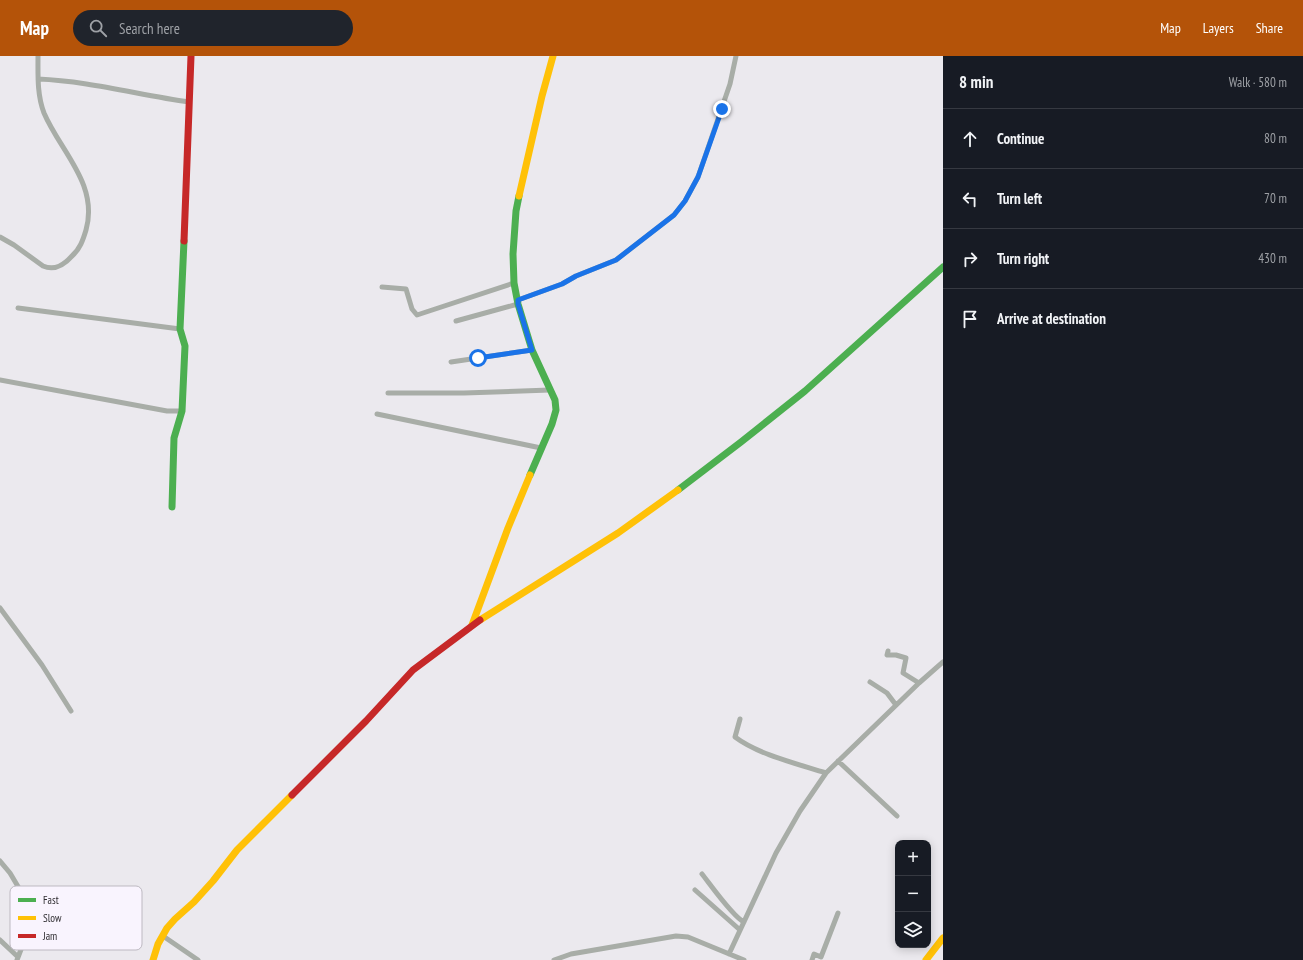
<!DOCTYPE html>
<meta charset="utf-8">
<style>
body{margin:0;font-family:"PT Sans Narrow",sans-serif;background:#20242c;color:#f1f3f6}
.controls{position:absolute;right:12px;bottom:12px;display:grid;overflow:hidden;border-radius:8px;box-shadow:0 2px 10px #0003}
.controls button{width:36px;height:36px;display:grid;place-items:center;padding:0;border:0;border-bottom:1px solid #363941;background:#171b24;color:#f1f3f6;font:20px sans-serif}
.stop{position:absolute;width:12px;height:12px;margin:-9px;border:3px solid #1a73e8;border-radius:50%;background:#fff}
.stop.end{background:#1a73e8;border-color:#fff;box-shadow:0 1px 4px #0008}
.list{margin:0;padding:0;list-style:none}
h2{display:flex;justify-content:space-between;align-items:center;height:52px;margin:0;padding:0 16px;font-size:17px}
h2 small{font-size:13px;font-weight:400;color:#9ea1a6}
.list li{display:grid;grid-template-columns:26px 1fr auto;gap:12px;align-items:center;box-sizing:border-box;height:60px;padding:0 16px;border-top:1px solid #363941}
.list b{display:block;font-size:15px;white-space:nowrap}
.list em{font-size:13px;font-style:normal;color:#9ea1a6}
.icon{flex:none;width:22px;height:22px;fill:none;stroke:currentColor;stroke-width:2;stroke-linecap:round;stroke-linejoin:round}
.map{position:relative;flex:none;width:943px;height:904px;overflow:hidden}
header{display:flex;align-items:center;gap:24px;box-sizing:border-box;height:56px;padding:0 20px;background:#b45309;color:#fff}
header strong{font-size:19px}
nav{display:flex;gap:22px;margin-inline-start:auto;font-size:14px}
.search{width:280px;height:36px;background:#20242c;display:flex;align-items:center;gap:10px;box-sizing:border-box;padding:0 14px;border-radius:22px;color:#9ea1a6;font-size:15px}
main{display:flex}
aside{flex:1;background:#171b24}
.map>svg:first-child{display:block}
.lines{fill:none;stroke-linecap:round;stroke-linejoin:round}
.street{stroke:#a8ada7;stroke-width:5}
.fast{stroke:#4caf50;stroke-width:7}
.slow{stroke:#ffc107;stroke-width:7}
.jam{stroke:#c62828;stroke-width:7}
.route{stroke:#1a73e8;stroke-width:5}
.key{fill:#f9f4fe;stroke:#bdb9c1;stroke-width:1}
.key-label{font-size:11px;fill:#302e32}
</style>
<header>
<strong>Map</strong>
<div class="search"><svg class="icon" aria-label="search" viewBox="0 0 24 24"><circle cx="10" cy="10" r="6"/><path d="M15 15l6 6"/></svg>Search here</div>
<nav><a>Map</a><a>Layers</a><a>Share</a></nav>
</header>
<main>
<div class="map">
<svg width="943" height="904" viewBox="0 0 943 904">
<rect width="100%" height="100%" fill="#ebe9ee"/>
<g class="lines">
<!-- street -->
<path class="street" d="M38,23C89,25 139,39 189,46
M0,181L14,189L43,210C55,215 64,209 72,200C80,193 83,184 86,174C99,128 60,95 44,57C37,39 38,19 38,0
M382,231L406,233L412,253L417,259L514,227
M518,244L562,228L576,220L616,204L674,159L685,145L698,121L730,28L736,0
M18,252L180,273
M456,265L518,248
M451,306L532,294
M0,324L167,355H182
M388,337H464L550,334
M377,358L541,392
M0,552L42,609L71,655
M888,595L887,599H896L906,602L903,617L919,627
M870,626L887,637L896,649
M740,663L735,681C759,699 798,708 826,717
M838,705L897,760
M0,805L10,817L23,839L27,858L25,883L17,904
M702,818C710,828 733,861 744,866
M695,834L740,874
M163,880L198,904
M0,884L18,901
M729,898L776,797L800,755L826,717L919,627L943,606
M554,904L571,898L676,880L688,881L744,904
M812,904L814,898L821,901L838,857"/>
<!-- fast -->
<path class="fast" d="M519,140L516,155L513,198L514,227L518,248L532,294L555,344L556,354L552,368L530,419
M678,434L741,386L805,335L943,211
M172,451L174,382L182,355L185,290L180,273L184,185"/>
<!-- slow -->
<path class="slow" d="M519,140L542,40L553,0
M480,564L618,477L678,434
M472,569L508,472L530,419
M153,904L158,888L167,872L175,863L194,846L213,825L237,794L292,739
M926,904L943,882"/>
<!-- jam -->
<path class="jam" d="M184,185L191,0
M292,739L366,665L413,614L480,564"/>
</g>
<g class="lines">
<!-- route -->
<path class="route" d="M478,302L532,294L518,248V244L562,228L576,220L616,204L674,159L685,145L698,121L722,53"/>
</g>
<!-- legend -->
<rect x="10" y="830" width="132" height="64" rx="6" class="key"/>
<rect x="18" y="842" width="18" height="4" fill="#4caf50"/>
<rect x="18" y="860" width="18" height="4" fill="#ffc107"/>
<rect x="18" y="878" width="18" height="4" fill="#c62828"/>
<g class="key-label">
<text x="43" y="848">Fast</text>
<text x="43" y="866">Slow</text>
<text x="43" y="884">Jam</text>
</g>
</svg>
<div class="controls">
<button>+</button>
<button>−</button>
<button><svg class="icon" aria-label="layers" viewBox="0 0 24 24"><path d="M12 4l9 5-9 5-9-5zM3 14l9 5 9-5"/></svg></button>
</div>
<div class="stop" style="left:478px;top:302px"></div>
<div class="stop end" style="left:722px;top:53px"></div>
</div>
<aside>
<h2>8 min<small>Walk · 580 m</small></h2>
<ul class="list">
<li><svg class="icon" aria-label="ahead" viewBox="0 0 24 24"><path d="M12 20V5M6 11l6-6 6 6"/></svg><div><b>Continue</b></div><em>80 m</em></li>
<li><svg class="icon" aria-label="left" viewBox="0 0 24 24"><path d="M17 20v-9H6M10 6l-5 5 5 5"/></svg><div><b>Turn left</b></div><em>70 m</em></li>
<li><svg class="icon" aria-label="right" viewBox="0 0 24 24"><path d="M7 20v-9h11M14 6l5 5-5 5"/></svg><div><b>Turn right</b></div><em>430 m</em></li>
<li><svg class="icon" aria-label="arrive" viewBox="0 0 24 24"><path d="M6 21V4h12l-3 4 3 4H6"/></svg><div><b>Arrive at destination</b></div></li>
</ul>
</aside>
</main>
